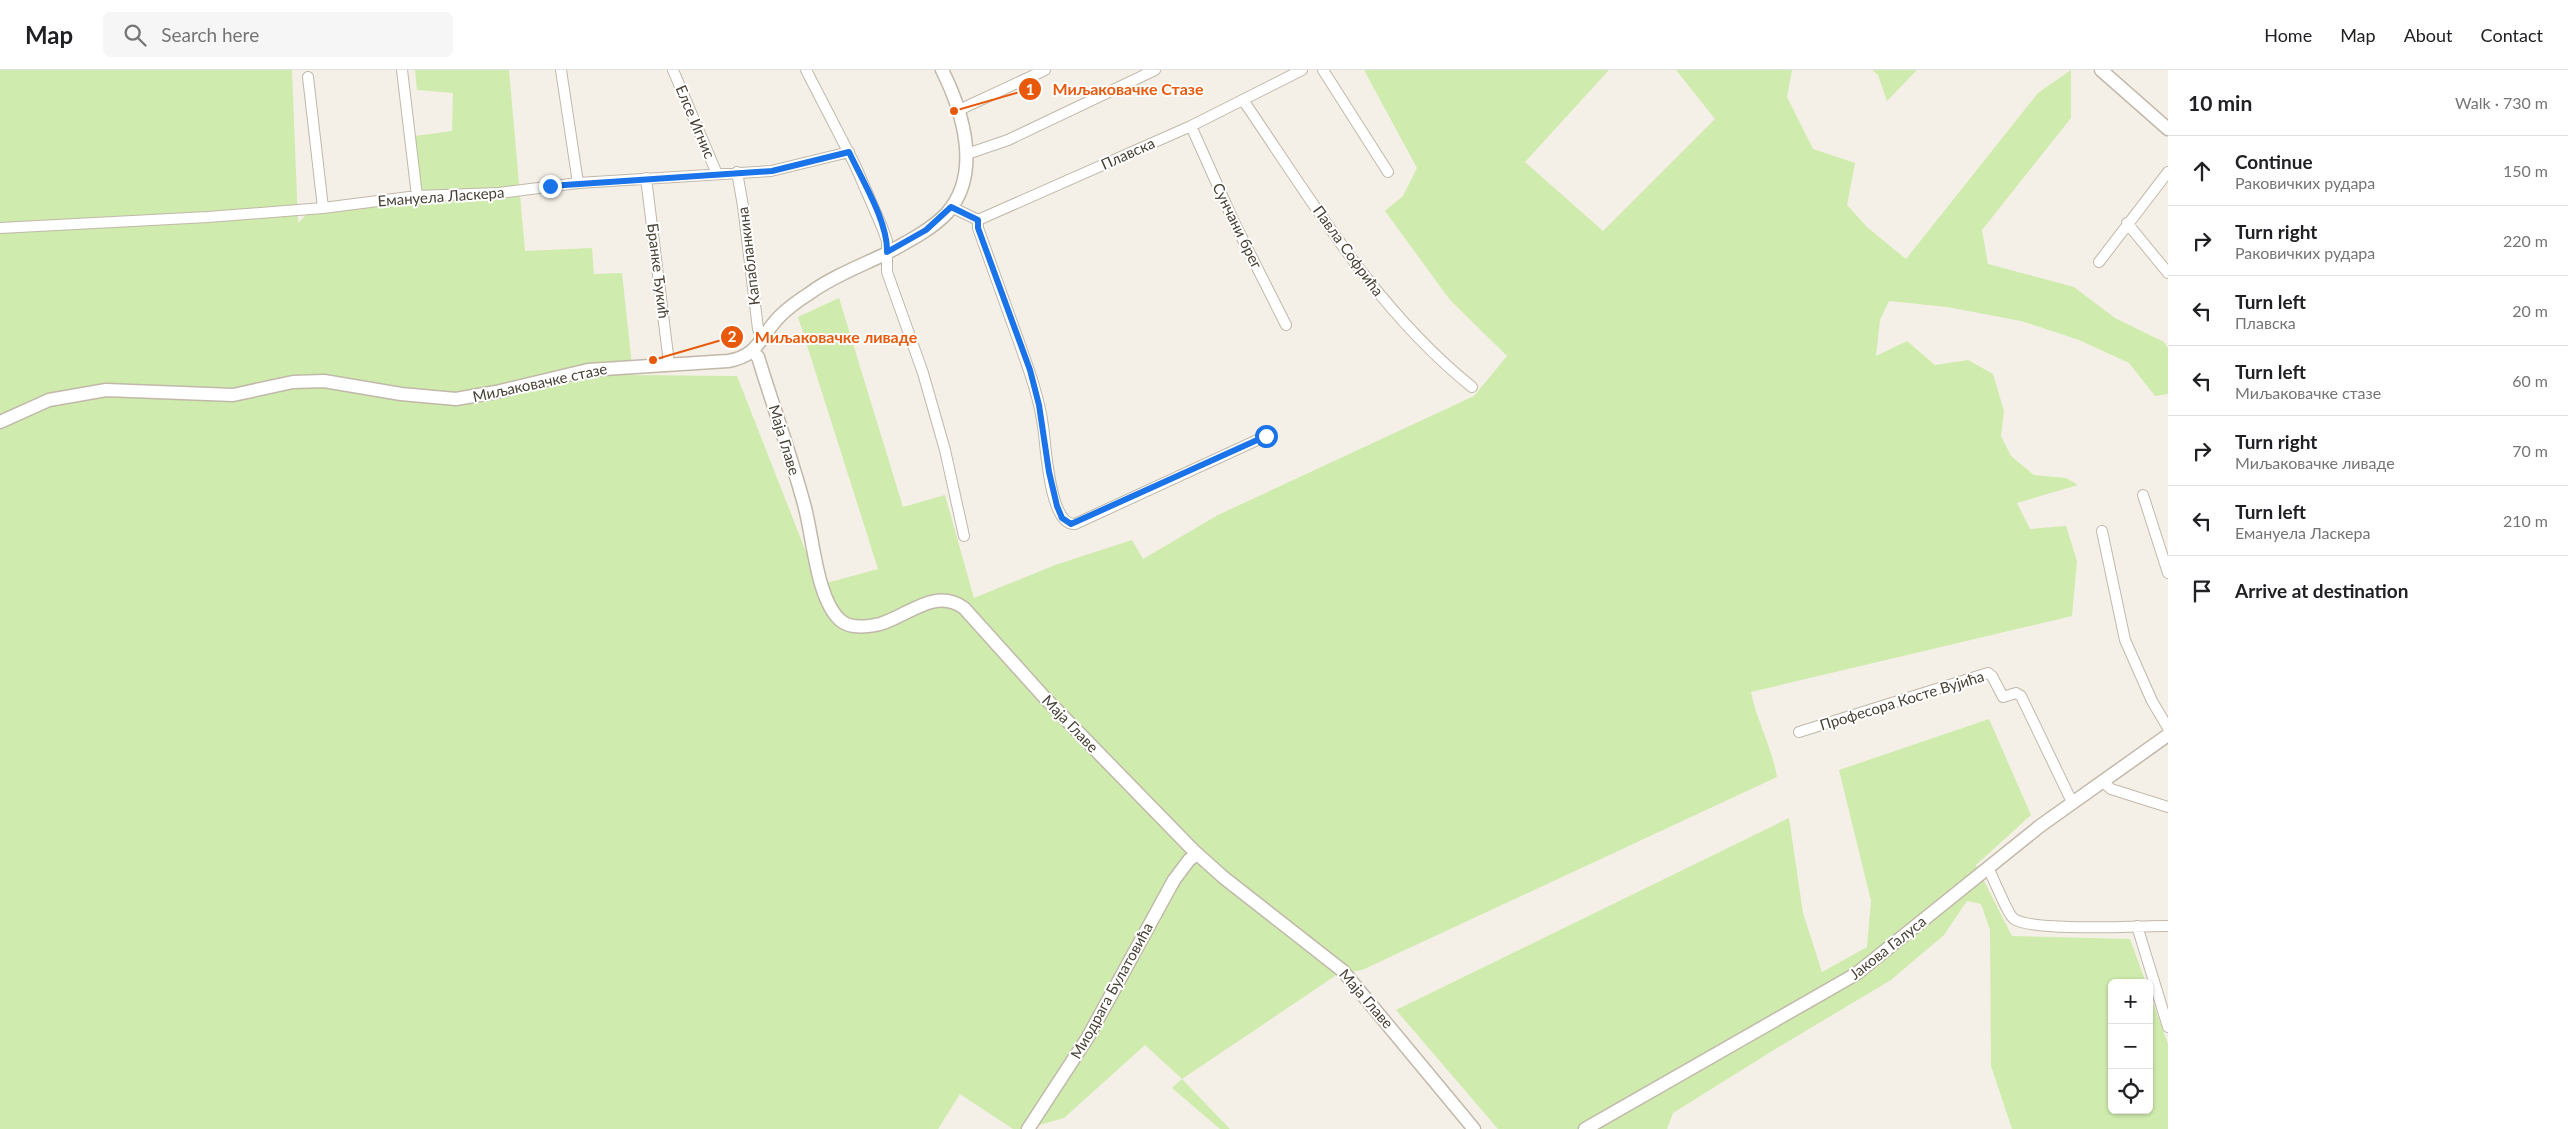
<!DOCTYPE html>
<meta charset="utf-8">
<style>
body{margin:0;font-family:Lato,sans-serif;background:#f6f6f6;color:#202124}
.controls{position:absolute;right:15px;bottom:15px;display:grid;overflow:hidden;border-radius:8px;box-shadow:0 1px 4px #0004}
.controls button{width:45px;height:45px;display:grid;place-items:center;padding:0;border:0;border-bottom:1px solid #e0e0e0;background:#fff;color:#202124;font:25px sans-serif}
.stop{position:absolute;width:15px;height:15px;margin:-11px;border:4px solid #1a73e8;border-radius:50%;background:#fff}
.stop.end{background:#1a73e8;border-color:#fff;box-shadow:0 1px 5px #0008}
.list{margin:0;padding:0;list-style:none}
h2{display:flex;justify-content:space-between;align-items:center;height:65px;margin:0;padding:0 20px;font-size:21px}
h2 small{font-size:16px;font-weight:400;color:#757577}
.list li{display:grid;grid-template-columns:32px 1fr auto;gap:15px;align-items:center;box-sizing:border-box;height:70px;padding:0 20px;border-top:1px solid #e0e0e0}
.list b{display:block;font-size:19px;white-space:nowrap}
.list p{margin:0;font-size:16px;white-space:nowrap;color:#757577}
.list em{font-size:16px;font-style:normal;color:#757577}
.icon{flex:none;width:28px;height:28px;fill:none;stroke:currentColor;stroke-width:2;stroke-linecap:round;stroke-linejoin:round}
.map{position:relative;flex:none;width:2168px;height:1059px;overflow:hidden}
header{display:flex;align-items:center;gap:30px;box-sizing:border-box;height:70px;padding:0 25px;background:#fff;border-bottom:1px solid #e0e0e0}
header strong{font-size:24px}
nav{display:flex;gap:28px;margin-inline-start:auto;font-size:18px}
.search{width:350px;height:45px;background:#f6f6f6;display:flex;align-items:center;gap:12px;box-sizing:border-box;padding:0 18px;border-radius:8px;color:#757577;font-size:19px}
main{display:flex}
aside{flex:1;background:#fff}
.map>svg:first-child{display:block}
.green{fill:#cfebad}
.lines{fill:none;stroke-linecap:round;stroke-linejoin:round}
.minor-casing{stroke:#c1b8a9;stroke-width:12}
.tertiary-casing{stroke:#c1b8a9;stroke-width:15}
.minor{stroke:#fff;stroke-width:10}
.tertiary{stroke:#fff;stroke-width:12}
.route{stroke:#1a73e8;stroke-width:6}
.labels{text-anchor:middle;stroke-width:4;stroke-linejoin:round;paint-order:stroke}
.street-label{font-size:15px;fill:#484135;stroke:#fff}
.leader{fill:none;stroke:#e8590c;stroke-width:2}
.callout-dot{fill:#e8590c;stroke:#fff;stroke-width:2}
.mark-label{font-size:15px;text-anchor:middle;font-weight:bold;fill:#fff}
.callout-label{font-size:16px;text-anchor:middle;font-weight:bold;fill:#e8590c;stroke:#fff;stroke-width:4;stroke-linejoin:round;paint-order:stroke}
</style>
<header>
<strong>Map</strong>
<div class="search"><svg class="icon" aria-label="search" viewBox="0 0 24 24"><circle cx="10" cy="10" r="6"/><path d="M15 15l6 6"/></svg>Search here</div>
<nav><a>Home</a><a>Map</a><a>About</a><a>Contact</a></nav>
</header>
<main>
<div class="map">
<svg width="2168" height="1059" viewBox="0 0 2168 1059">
<rect width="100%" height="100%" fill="#f5f0e7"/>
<!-- green -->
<path class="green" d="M0,0H292L298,153L306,145L422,131L415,66L452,61L453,23L417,20L415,0H509L525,181L592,178L594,204L622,203L633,305L737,306L819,515L878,499L798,247L839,228L903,437L945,425L974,528L1055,495L1132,470L1143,489L1218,445L1474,326L1507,286L1450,230L1385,141L1403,126L1417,98L1364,0H1609L1525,92L1603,161L1715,49L1676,0H1792L1787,27L1813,79L1855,93L1847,135L1867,157L1906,189L2038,23L2071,0V48L1982,160L1988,194L2074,217L2115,248L2164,272L2168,278V324L2155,326L2129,293L2079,270L2021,251L1947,237L1889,231L1880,250L1876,286L1907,271L1935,295L1968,290L1993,304L2004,341L2001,366L2011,386L2034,405L2066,408L2078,415L2017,433L2030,459L2066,456L2077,491L2072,546L1751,622C1757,651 1772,678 1777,707L1362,900L1338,904L1182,1009L1230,1059H1220L1172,1018L1182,1009L1145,975L1064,1048L1025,1059H1013L960,1024L938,1059H0Z
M1872,0H1917L1887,31L1878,5Z
M1989,649L2031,745L1976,795L2012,866L2130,869L2146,913H2112V1040H2149V922L2168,974V1059H2012L1991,996L1990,860L1981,834L1967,831L1944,865L1891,910L1777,978L1673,1043L1667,1059H1498L1396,940L1789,748L1803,843L1822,902L1867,877L1871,831L1839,700Z"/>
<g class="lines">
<defs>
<path id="minor" d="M402,0L417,126
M561,0L578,113
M673,0L717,104
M806,0L855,95L882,157L887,171V202L923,303L945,380L964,466
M1323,0L1388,102
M308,7L323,138
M1243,30C1312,131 1375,239 1472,317
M959,40L1045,0
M1191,56L1233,150L1286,255
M967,84L1008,70L1155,0
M737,102L743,136L758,259L763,268
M646,108L669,293
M951,137L978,150
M978,150V158C992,196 1005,234 1019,272C1029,300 1039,327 1043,356C1046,375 1049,456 1075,454L1266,366
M978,150L1191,56L1302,0
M2127,153L2168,203
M0,158L208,147L323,138L417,126L499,123L578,113L771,101L849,82
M2099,192L2168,102
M2143,425L2168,503
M2102,461L2125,570L2152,631L2168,658
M1799,662L1988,603L1992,606L2003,627L2016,623L2021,626L2072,732
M2102,711L2111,719L2168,737
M1988,798C1993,807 2008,845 2014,849C2034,862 2139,856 2168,856
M2137,856L2168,957"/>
<path id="tertiary" d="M2101,0L2168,59
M753,282L758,287L763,303C777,347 792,390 804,434C813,465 816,528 840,550C850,559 867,557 880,554C908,546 935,517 964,538L1045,628L1193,780L1223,807L1343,901L1474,1059
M0,352L49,330L106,320L233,325L293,312L324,311L401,324L456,329L496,322L588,300L728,291C759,286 760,266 780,246C789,237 799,230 810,223C833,206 861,196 887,183C907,172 931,160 947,143C982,103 963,42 942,0
M1028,1059L1088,967L1174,810L1189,790L1197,784
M1585,1059L1856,904L2040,756L2168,665"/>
</defs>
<!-- minor casing -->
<use href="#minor" class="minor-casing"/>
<!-- tertiary casing -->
<use href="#tertiary" class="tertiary-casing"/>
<!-- minor -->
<use href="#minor" class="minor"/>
<!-- tertiary -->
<use href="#tertiary" class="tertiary"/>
</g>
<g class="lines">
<!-- route -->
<path class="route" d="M550,116L772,101L849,82C862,110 888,152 887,182L926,160L951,137L978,150V158L1030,300L1039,335L1049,402L1057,436L1062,448L1071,454L1266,366"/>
</g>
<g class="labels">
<!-- street labels -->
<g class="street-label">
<text transform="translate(695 52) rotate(67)" y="5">Елсе Игнис</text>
<text transform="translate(1128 84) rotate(-24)" y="5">Плавска</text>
<text transform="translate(441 127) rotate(-4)" y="5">Емануела Ласкера</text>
<text transform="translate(1237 156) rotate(64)" y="5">Сунчани брег</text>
<text transform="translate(1348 181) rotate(54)" y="5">Павла Софрића</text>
<text transform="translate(749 186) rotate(-97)" y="5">Капабланкина</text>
<text transform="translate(658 201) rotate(83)" y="5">Бранке Ђукић</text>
<text transform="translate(540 313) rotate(-12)" y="5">Миљаковачке стазе</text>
<text transform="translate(784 370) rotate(73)" y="5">Маја Главе</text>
<text transform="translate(1902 631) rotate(-17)" y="5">Професора Косте Вујића</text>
<text transform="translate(1070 654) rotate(46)" y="5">Маја Главе</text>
<text transform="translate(1888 878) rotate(-38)" y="5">Јакова Галуса</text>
<text transform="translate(1112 921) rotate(-61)" y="5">Миодрага Булатовића</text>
<text transform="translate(1366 929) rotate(49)" y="5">Маја Главе</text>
</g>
</g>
<!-- callouts -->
<path class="leader" d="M954 41L1030 19M653 290L732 267"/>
<g class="callout-dot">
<circle cx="954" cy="41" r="5"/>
<circle cx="653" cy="290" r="5"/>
<circle cx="1030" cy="19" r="12"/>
<circle cx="732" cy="267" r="12"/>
</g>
<g class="mark-label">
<text x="1030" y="25">1</text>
<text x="732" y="272">2</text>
</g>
<g class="callout-label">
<text x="1128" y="25">Миљаковачке Стазе</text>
<text x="836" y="273">Миљаковачке ливаде</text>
</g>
</svg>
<div class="controls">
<button>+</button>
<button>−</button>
<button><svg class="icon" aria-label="locate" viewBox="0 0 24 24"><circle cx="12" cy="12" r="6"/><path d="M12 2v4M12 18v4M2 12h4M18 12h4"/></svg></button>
</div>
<div class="stop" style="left:1266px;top:366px"></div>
<div class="stop end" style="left:550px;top:116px"></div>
</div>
<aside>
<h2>10 min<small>Walk · 730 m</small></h2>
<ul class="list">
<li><svg class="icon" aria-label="ahead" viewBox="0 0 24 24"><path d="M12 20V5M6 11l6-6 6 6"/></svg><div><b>Continue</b><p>Раковичких рудара</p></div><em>150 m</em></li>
<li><svg class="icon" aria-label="right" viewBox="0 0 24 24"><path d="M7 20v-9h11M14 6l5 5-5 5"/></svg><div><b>Turn right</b><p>Раковичких рудара</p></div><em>220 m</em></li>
<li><svg class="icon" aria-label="left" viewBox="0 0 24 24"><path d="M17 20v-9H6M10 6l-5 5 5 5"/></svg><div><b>Turn left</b><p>Плавска</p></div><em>20 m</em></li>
<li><svg class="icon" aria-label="left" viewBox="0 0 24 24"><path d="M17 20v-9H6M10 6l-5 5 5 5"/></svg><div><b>Turn left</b><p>Миљаковачке стазе</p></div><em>60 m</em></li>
<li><svg class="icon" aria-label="right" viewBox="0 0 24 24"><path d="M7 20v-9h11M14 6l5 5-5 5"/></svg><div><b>Turn right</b><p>Миљаковачке ливаде</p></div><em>70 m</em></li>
<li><svg class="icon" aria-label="left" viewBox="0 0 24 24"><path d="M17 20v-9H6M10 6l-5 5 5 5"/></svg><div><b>Turn left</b><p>Емануела Ласкера</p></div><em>210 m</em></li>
<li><svg class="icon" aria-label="arrive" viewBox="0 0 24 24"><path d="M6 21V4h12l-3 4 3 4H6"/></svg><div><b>Arrive at destination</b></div></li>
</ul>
</aside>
</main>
